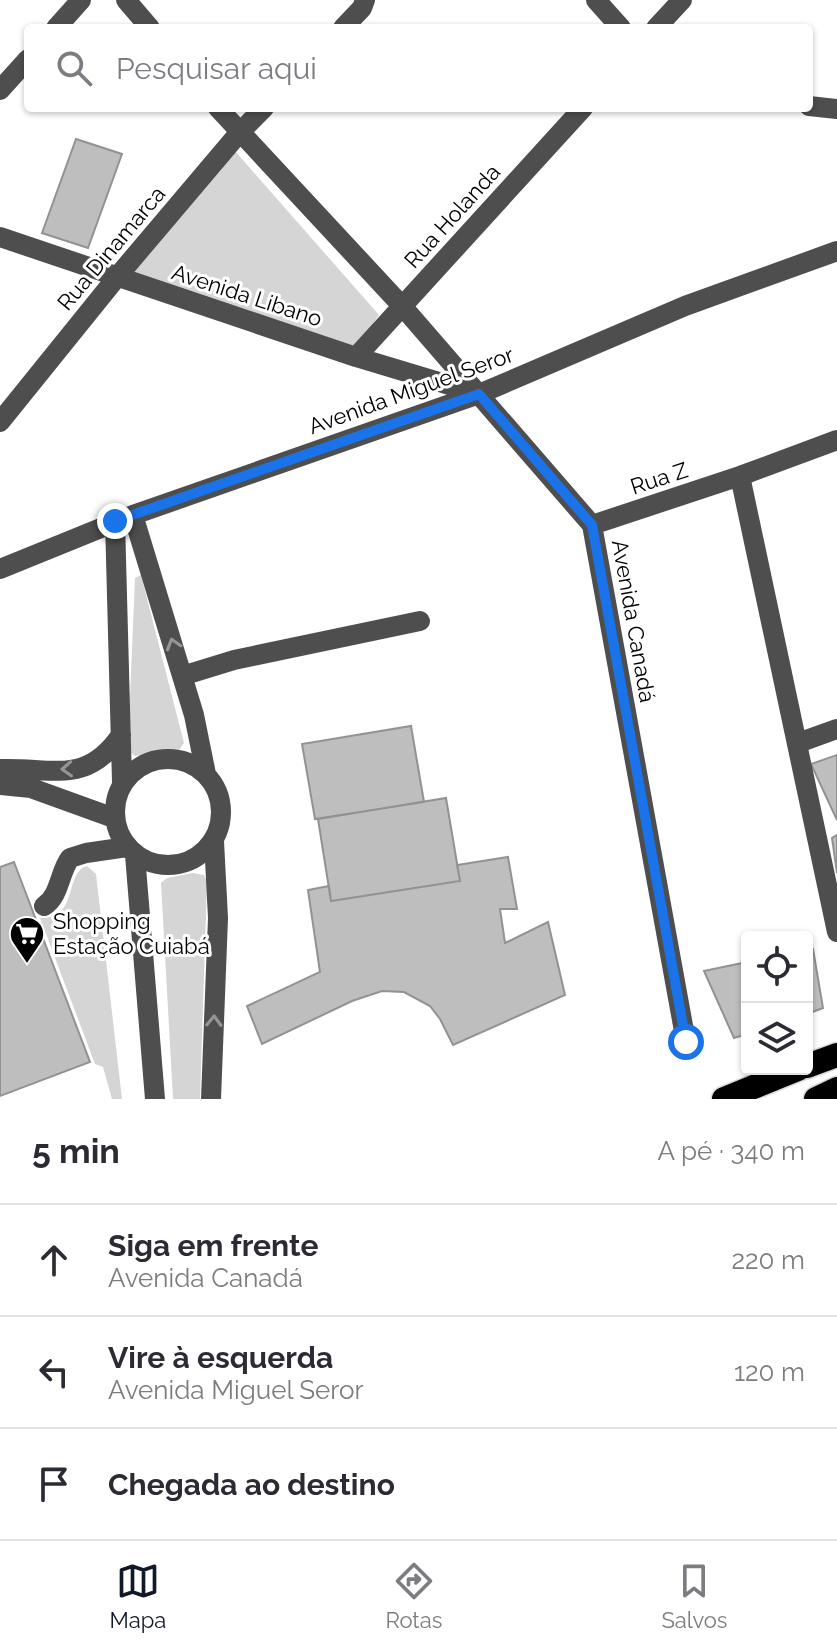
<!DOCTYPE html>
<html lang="pt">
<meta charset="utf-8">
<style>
body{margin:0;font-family:Raleway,sans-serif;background:#f7f7f7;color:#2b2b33}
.controls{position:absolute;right:24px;bottom:24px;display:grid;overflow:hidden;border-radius:8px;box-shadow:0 2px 6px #0004}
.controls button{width:72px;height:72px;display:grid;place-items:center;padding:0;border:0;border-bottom:2px solid #e1e1e2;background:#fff;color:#2b2b33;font:40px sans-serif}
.stop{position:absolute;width:24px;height:24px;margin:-18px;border:6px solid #1a73e8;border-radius:50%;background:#fff}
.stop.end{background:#1a73e8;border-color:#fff;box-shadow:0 2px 8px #0008}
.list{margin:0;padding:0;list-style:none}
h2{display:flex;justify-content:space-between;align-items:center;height:104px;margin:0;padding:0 32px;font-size:34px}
h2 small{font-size:26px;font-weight:400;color:#7c7c81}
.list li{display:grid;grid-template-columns:52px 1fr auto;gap:24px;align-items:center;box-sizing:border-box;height:112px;padding:0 32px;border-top:2px solid #e1e1e2}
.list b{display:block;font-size:30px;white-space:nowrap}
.list p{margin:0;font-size:26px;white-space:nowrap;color:#7c7c81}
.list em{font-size:26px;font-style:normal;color:#7c7c81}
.icon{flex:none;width:44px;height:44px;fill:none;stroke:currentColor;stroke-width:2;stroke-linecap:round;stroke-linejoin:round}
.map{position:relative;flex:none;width:837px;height:1099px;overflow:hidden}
.search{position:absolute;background:#fff;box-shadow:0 2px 6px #0004;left:24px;right:24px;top:24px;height:88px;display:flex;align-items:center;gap:20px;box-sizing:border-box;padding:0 28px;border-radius:8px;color:#7c7c81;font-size:30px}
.sheet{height:440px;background:#fff}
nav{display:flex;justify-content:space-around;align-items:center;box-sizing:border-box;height:112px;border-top:2px solid #e1e1e2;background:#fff;font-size:22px;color:#7c7c81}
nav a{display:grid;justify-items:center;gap:4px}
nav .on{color:#111827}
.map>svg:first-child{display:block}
.green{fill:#d5d5d5}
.building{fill:#bebebe;stroke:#929292;stroke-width:2}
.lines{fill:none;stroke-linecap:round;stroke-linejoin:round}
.highway-casing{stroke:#dbdbdb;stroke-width:27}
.minor{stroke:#4e4e4e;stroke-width:20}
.highway{stroke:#000;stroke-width:24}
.oneway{stroke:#959595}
.route{stroke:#1a73e8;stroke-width:10}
.labels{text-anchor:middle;stroke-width:6;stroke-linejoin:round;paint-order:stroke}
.street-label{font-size:22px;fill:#000;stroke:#fff}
.poi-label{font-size:22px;fill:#000;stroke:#fff;text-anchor:start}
</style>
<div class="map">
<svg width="837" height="1099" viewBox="0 0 837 1099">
<rect width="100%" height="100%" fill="#fff"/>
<!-- green -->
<path class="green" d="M235,151L379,315L354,350L129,274Z
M141,575L184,743L179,750L135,756L130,752L128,744L135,578Z
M87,866L96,874L122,1099H112L103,1067L95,1064L40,918C79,920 64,872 87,866Z
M193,873L204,875L207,882L200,1099H173L161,883L167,878Z"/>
<!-- building -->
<path class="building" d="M76,139L122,154L88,248L42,233Z
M411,726L424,802L315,819L302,744Z
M837,755V820L811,764Z
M446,798L460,881L331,901L318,819Z
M837,835V873L832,838Z
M508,857L517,909H500L505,943L548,922L565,995L453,1045L440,1019L430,1006L404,992L382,991L352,1001L262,1044L247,1006L320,972L308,890L329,886L331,901L460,881L457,865Z
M14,862L90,1062L0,1096V867Z
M813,949L823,1008L807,1014V950Z
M747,962V1034L734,1038L704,971Z"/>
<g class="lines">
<defs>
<path id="highway" d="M807,1066L837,1055
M724,1099L798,1069
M816,1099L837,1089"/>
</defs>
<!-- highway casing -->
<use href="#highway" class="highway-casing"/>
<!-- minor -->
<path class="minor" d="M126,0L150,28
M596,0L621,28
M56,28L81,0
M343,28L362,8L365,0
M656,28L682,0
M0,90L28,59
M809,106L837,109
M218,108L403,307L592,525L686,1042
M0,237L356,357L479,394
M356,357L583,108
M0,422L117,277L239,133L264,108
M740,476L837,932
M133,515L194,715L206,774
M115,521L122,782
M592,525L740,476L837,440
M0,569L133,515L479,394L685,306L837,251
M182,676L234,660L420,621
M798,743L837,729
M115 812a53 53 0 1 1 106 0a53 53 0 1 1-106 0Z
M0,769C53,767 86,786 121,735
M0,785L31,788L114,818
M135,855L155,1099
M44,906C60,896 59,873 70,858L86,853L127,847
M211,1099L218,918L214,841"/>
<!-- highway -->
<use href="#highway" class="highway"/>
</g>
<!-- one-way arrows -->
<defs><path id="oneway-chevron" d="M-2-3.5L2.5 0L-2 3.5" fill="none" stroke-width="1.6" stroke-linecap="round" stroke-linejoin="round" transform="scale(2)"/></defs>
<g class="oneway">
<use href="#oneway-chevron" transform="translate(173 644) rotate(-107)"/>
<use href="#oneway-chevron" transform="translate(67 769) rotate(177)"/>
<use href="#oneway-chevron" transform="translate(214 1021) rotate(-88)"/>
</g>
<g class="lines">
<!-- route -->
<path class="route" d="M115,521L479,394L592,525L686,1042"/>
</g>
<!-- icons -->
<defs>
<symbol id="supermarket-pin" viewBox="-11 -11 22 30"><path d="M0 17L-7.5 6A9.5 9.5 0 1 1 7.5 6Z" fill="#000" stroke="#fff"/><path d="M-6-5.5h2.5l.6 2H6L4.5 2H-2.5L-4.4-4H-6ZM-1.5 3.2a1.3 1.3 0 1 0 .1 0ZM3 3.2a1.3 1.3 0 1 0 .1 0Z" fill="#fff"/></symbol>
</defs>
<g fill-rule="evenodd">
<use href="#supermarket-pin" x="7" y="914" width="40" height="54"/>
</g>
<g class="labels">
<!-- street labels -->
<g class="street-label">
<text transform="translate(452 216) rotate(-48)" y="8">Rua Holanda</text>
<text transform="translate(111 248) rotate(-50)" y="8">Rua Dinamarca</text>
<text transform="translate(247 295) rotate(18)" y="8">Avenida Libano</text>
<text transform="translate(411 390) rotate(-20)" y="8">Avenida Miguel Seror</text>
<text transform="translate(659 478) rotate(-18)" y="8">Rua Z</text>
<text transform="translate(634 621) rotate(80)" y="8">Avenida Canadá</text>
</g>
<!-- poi labels -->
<g class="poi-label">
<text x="53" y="929">Shopping<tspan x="53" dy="25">Estação Cuiabá</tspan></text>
</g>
</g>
</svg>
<div class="controls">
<button><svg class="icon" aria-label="locate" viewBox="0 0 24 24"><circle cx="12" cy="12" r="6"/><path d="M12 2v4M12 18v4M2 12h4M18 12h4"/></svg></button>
<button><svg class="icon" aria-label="layers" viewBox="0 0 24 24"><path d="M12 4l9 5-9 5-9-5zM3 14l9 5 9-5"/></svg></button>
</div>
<div class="stop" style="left:686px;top:1042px"></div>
<div class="stop end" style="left:115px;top:521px"></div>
<div class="search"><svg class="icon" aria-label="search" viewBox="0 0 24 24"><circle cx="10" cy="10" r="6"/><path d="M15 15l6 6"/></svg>Pesquisar aqui</div>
</div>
<section class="sheet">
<h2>5 min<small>A pé · 340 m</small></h2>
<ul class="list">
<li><svg class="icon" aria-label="ahead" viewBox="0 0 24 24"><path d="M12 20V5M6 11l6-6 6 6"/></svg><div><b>Siga em frente</b><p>Avenida Canadá</p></div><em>220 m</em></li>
<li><svg class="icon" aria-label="left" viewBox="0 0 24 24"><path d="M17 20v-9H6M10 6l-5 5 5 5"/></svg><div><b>Vire à esquerda</b><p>Avenida Miguel Seror</p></div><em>120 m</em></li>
<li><svg class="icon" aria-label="arrive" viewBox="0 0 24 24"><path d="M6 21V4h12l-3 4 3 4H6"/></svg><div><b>Chegada ao destino</b></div></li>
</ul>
</section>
<nav>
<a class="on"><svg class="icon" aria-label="map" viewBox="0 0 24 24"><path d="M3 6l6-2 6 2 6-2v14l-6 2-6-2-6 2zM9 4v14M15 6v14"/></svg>Mapa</a>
<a><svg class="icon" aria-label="directions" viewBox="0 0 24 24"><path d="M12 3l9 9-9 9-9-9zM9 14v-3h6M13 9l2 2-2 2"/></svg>Rotas</a>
<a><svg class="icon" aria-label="saved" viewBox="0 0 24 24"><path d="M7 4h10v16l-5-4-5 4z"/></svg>Salvos</a>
</nav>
